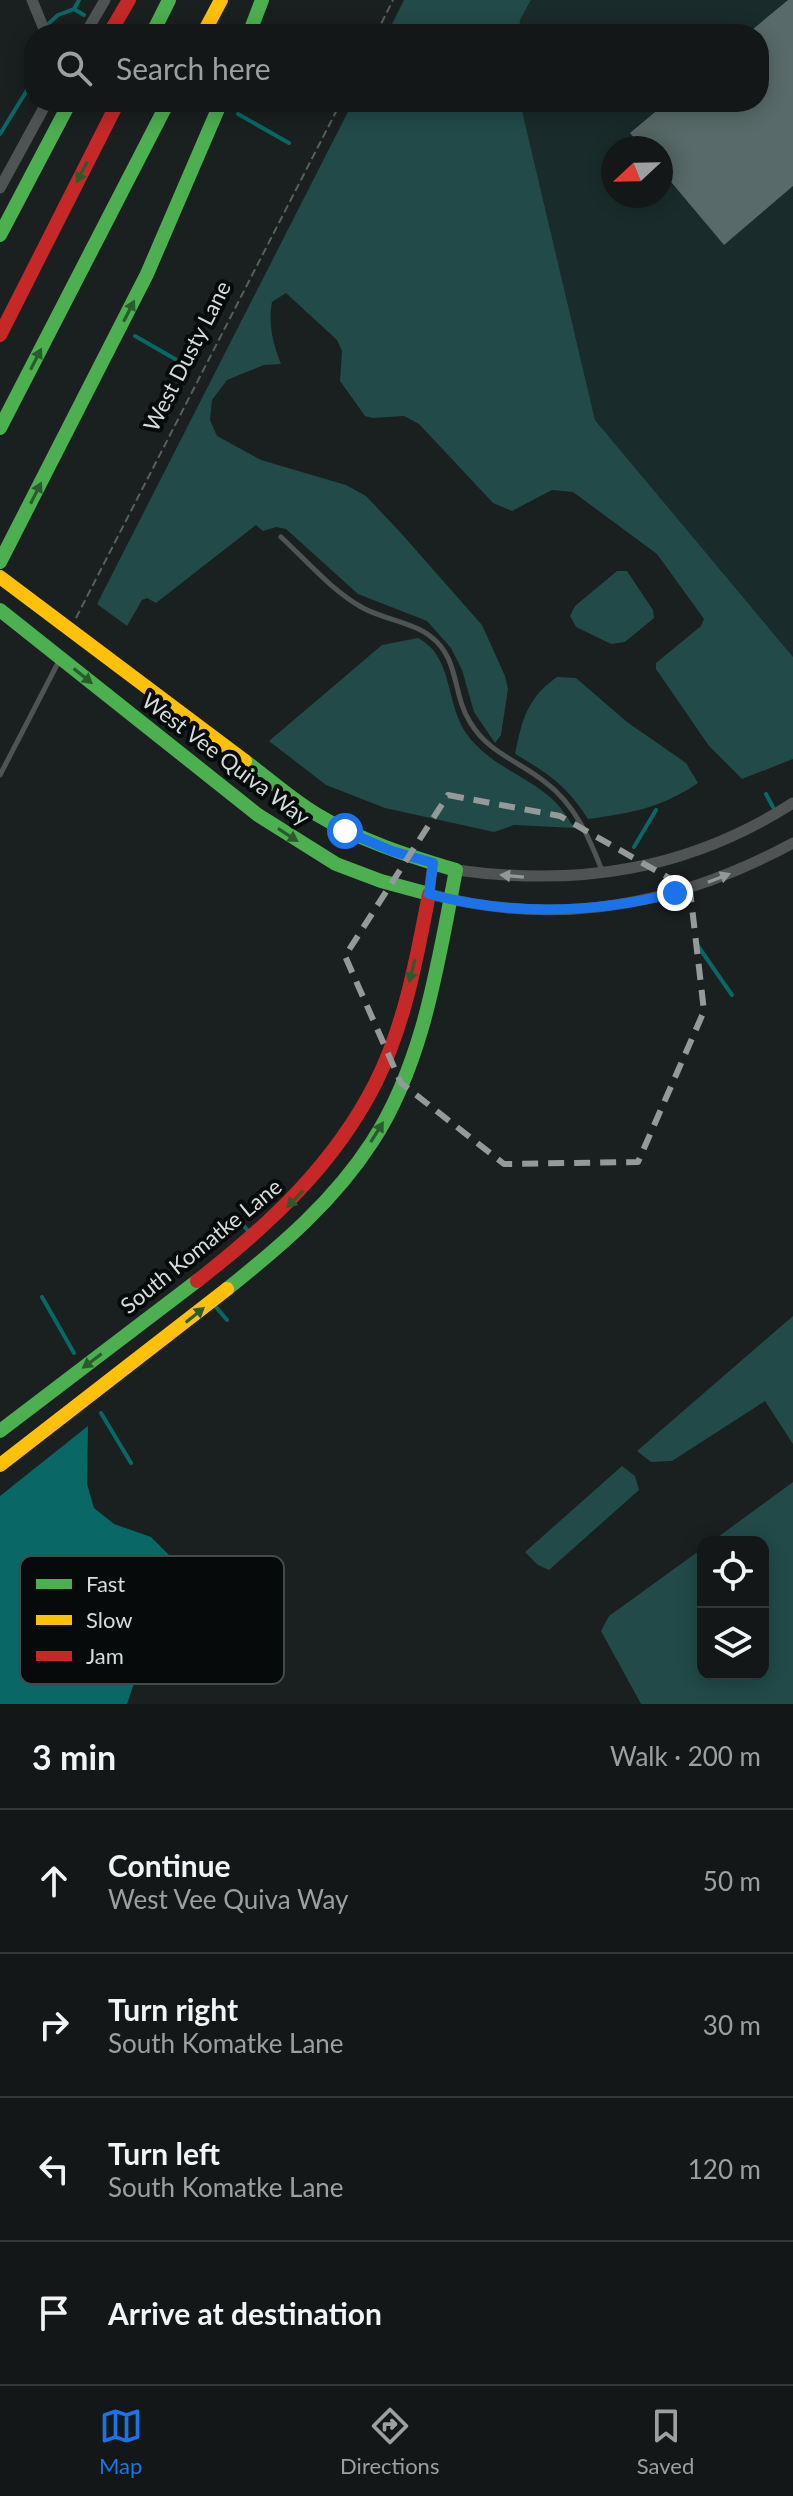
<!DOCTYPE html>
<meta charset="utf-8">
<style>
body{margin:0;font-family:Lato,sans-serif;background:#212424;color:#f1f3f6}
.controls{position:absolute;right:24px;bottom:24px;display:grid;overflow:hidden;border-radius:16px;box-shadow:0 4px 20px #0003}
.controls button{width:72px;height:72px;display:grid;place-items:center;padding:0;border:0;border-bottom:2px solid #333636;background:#141717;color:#f1f3f6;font:40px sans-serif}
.compass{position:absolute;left:601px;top:136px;width:72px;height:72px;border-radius:50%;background:#141717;box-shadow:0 4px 20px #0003;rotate:248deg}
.stop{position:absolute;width:24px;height:24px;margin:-18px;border:6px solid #1a73e8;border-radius:50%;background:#fff}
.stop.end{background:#1a73e8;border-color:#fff;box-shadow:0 2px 8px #0008}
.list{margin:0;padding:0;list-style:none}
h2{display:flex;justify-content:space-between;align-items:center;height:104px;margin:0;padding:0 32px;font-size:34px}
h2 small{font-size:26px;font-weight:400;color:#9d9fa1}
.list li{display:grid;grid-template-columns:52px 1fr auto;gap:24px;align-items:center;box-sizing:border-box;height:144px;padding:0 32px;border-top:2px solid #333636}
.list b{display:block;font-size:30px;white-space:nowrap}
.list p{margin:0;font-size:26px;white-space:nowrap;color:#9d9fa1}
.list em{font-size:26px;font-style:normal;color:#9d9fa1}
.icon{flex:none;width:44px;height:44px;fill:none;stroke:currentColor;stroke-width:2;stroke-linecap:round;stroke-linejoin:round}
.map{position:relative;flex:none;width:793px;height:1704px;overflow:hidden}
.search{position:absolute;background:#141717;box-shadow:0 4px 20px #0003;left:24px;right:24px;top:24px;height:88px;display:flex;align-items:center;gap:20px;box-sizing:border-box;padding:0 28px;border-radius:32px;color:#9d9fa1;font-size:30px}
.sheet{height:680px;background:#141717}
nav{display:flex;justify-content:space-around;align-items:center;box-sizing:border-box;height:112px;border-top:2px solid #333636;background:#141717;font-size:22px;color:#9d9fa1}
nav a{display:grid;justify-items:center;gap:4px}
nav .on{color:#1a73e8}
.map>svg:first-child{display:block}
.built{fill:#192b2a;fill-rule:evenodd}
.green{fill:#214a48}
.water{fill:#096865}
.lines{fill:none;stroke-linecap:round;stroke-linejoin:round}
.stream{stroke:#096865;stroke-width:4}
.building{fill:#586a69}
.path{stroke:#5b5e5e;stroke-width:2;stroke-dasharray:8 4;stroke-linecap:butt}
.lane{stroke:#505353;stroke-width:5}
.street{stroke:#505353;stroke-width:11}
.fast{stroke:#4caf50;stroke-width:14}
.slow{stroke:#ffc107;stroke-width:14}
.jam{stroke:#c62828;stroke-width:14}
.oneway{fill:#295c2d}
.oneway2{fill:#929898}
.route{stroke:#1a73e8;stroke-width:10}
.marked{fill:none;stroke:#949a9a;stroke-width:6;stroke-dasharray:16 10;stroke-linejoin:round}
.labels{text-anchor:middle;stroke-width:8;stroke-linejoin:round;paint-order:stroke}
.street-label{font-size:22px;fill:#d5dddc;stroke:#060a0a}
.key{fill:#060a0a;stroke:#444949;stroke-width:2}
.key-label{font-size:22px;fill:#d5dddc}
</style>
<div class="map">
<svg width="793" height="1704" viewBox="0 0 793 1704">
<rect width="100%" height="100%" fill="#1a1f1f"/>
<!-- built -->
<path class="built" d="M531,0H793V657L595,420L520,102H759V34H519L520,20ZM613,148H661V196H613Z"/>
<!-- green -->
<path class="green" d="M404,0H531L520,20L519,34H387Z
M353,102H520L595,420L793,657V759L742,779L709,746L656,669V663L701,626L704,619L657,554L573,492L552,490L512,511L493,503L419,424L404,416L372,418L365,416L340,381L342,351L337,340L286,293L272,302C268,325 273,343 281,364L264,365L227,380L212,400L210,420L217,436L261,460L346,485L366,496L400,532L482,625L505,676L508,689L501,735L495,743L474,712L462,670L451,648L427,621L358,594L286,529L276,527L263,531L256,525L156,603L147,598L142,600L127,626L97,604Z
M617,571H627L653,610L654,618L625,642L611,644L576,627L570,616L575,606Z
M418,638C452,655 446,701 464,730C486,764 522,773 551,798C561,806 567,818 575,828L514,825L494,832L385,808L326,785L269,741L382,645Z
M557,677L576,678L627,722L686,763L698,783C661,808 632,813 588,819C568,787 548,773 515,754C522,720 527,698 557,677Z
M793,1316V1444L765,1401L672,1461L651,1462L637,1451Z
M622,1466L635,1476L639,1490L549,1570L538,1565L525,1552Z
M793,1482V1704H641L601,1631L609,1616L703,1548V1674H763V1542H711Z"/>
<!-- water -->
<path class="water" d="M88,1426L87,1484L94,1508L114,1524L151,1537L169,1555L177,1588L166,1628L143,1657L127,1704H0V1496Z"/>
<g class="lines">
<!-- stream -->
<path class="stream" d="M74,9L84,15
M37,34L58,15L74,9L79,0
M34,37L32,39L34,50
M238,114L289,143
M0,134L34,79
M135,336L182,363
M766,794L773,807
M634,847L656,810
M698,946L732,995
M238,1219L249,1232
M42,1297L74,1353
M216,1307L227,1320
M101,1413L131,1463"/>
</g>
<!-- building -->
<path class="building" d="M788,0H793V186L724,245L661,170V148H643L630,133L667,102H759V34H747Z"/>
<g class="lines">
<!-- path -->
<path class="path" d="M376,34L393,0
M76,618L341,102"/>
<!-- lane -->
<path class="lane" d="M281,537C307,561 332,591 363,608C383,619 414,623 430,636C460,658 452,694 470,722C488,753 519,761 545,782C575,804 590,839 603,873
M0,775L60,659"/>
<!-- street -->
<path class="street" d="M32,0L46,34
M85,34L105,0
M0,188L47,102
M433,863L429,894C557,928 677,906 793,843
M456,870C579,887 688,870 793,803"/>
<!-- fast -->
<path class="fast" d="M152,34L169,0
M249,34L262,0
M0,235L70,102
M0,428L168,102
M0,562L147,274L221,102
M0,610L258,815L336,864L381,881L429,894
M227,1289C281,1246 334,1201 372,1142C424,1062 438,962 456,870C408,856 359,840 316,814C291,799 269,779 245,761
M0,1431L197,1281"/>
<!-- slow -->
<path class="slow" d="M203,34L221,0
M0,577L245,761
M0,1465L227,1289"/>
<!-- jam -->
<path class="jam" d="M109,34L129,0
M0,335L118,102
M197,1281C269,1225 335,1164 376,1082C405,1024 417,957 429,894"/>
</g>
<!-- one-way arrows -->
<defs><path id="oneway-solid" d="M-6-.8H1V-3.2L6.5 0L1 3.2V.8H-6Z" transform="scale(2)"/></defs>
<g class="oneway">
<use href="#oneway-solid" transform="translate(82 172) rotate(117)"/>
<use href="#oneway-solid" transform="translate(129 311) rotate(-63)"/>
<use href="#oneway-solid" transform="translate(36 359) rotate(-63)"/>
<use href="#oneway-solid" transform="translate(36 493) rotate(-63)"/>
<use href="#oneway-solid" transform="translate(83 676) rotate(39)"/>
<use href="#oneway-solid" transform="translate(288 835) rotate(33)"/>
<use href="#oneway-solid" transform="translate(412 971) rotate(104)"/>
<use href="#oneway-solid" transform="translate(377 1132) rotate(-58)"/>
<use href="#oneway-solid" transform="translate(295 1199) rotate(134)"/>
<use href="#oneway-solid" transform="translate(195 1315) rotate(-39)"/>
<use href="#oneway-solid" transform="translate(92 1361) rotate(143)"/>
</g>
<g class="oneway2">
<use href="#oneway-solid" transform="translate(512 876) rotate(-175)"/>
<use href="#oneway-solid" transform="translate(719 878) rotate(-21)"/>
</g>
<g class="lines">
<!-- route -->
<path class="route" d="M345,831L392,851L433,863L429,894C512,916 592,914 675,893"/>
</g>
<!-- marked area -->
<path class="marked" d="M448,795L560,816L690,890L704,1011L638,1162L504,1164L401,1083L345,956Z"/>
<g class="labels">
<!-- street labels -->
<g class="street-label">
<text transform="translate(187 356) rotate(-63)" y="8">West Dusty Lane</text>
<text transform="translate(226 759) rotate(37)" y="8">West Vee Quiva Way</text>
<text transform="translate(201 1246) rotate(-39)" y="8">South Komatke Lane</text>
</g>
</g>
<!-- legend -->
<rect x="20" y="1556" width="264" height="128" rx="12" class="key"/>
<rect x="36" y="1579" width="36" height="10" fill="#4caf50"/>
<rect x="36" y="1615" width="36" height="10" fill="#ffc107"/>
<rect x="36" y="1651" width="36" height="10" fill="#c62828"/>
<g class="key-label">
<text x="86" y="1592">Fast</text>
<text x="86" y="1628">Slow</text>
<text x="86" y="1664">Jam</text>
</g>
</svg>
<div class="controls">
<button><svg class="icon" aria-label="locate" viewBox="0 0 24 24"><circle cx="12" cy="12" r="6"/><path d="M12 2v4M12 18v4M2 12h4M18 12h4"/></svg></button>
<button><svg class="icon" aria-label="layers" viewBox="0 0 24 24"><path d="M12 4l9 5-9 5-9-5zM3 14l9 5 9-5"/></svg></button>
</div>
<svg class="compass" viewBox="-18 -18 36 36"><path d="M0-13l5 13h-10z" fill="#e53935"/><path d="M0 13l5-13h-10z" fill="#9d9fa1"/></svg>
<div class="stop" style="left:345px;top:831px"></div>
<div class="stop end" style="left:675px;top:893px"></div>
<div class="search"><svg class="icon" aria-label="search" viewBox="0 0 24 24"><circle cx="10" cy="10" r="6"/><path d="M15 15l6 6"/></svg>Search here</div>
</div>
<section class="sheet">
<h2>3 min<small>Walk · 200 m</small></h2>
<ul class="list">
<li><svg class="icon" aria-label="ahead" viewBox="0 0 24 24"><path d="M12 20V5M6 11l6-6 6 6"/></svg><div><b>Continue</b><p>West Vee Quiva Way</p></div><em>50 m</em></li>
<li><svg class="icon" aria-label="right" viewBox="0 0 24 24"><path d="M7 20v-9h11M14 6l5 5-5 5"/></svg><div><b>Turn right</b><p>South Komatke Lane</p></div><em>30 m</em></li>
<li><svg class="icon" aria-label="left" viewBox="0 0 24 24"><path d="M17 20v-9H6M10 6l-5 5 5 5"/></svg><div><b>Turn left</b><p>South Komatke Lane</p></div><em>120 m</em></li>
<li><svg class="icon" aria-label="arrive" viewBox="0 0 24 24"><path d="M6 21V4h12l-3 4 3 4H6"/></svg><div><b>Arrive at destination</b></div></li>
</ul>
</section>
<nav>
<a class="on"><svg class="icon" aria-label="map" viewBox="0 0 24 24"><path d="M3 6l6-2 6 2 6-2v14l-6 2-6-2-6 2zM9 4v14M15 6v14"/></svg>Map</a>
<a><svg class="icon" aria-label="directions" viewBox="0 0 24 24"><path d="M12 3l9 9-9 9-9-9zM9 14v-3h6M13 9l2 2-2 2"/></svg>Directions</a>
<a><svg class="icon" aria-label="saved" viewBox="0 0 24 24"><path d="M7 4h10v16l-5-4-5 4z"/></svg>Saved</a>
</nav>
